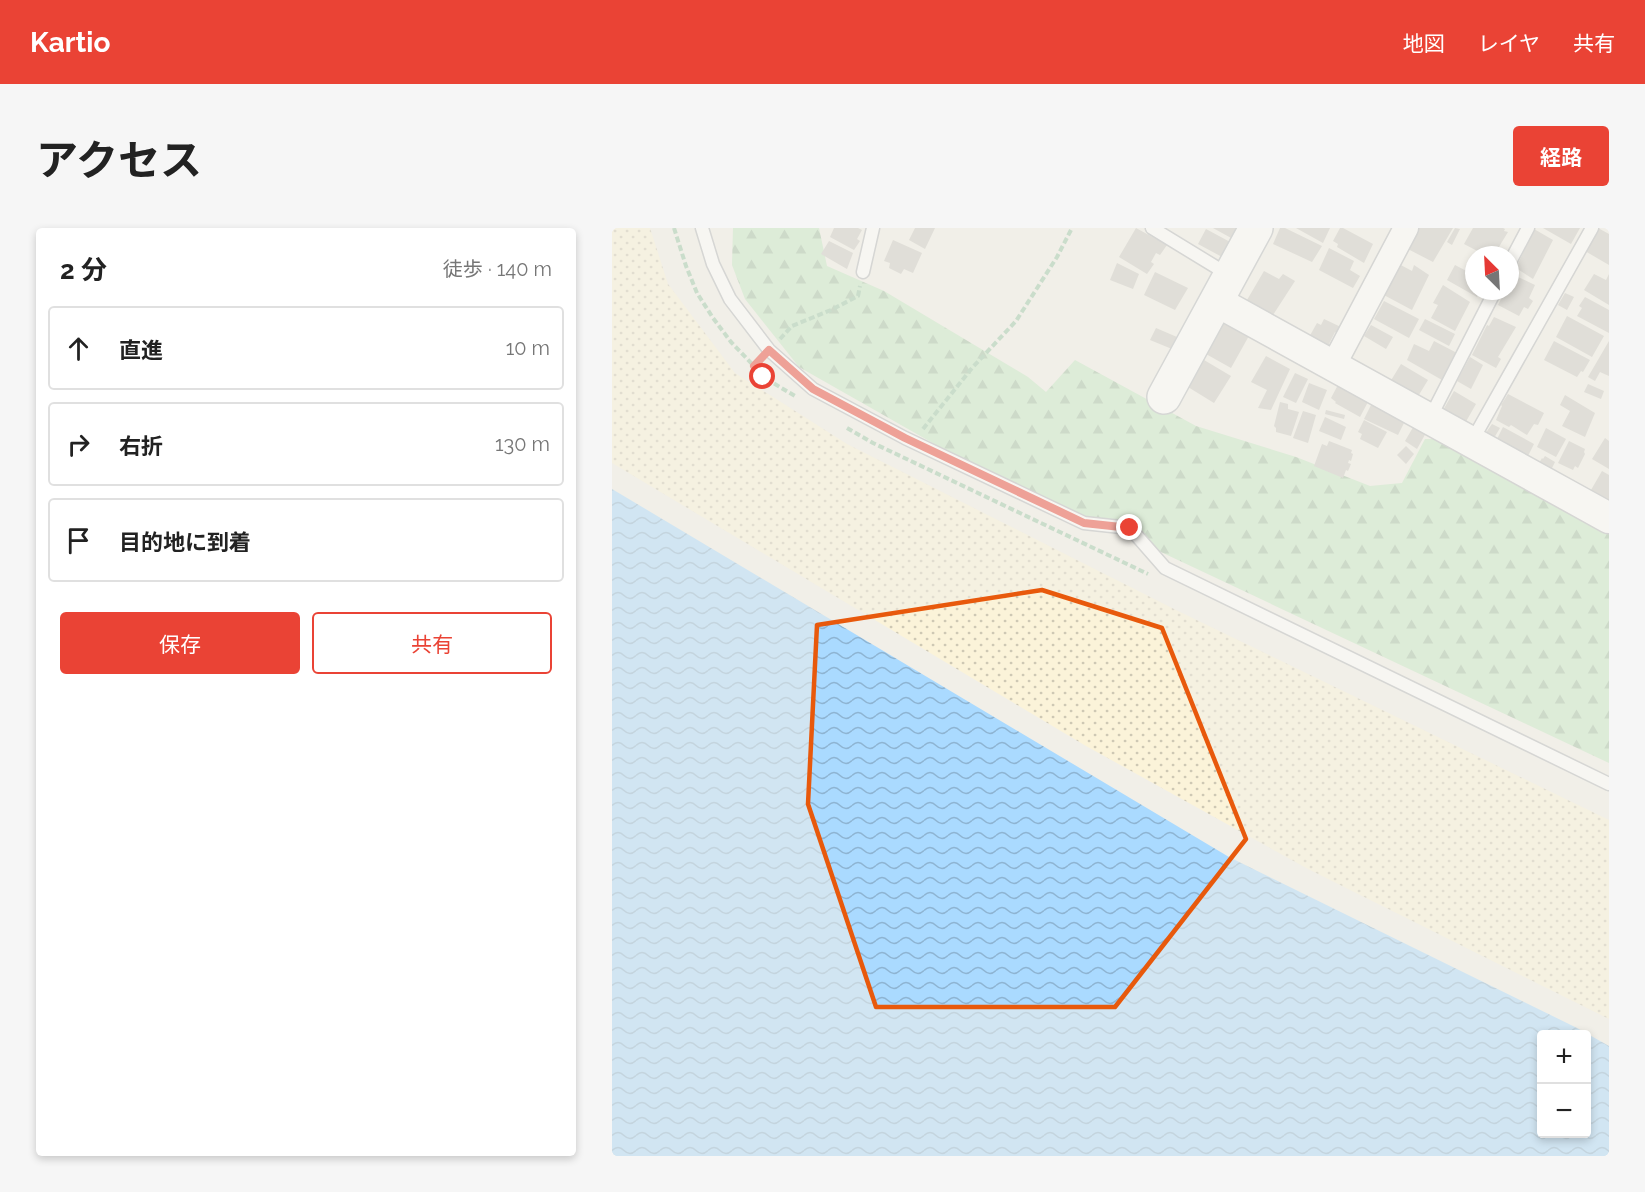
<!DOCTYPE html>
<html lang="ja">
<meta charset="utf-8">
<style>
body{margin:0;font-family:Raleway,"Noto Sans JP",sans-serif;background:#f6f6f6;color:#222}
.controls{position:absolute;right:18px;bottom:18px;display:grid;overflow:hidden;border-radius:6px;box-shadow:0 3px 9px #0003}
.controls button{width:54px;height:54px;display:grid;place-items:center;padding:0;border:0;border-bottom:2px solid #e0e0e0;background:#fff;color:#222;font:30px sans-serif}
.compass{position:absolute;left:853px;top:18px;width:54px;height:54px;border-radius:50%;background:#fff;box-shadow:0 3px 9px #0003;rotate:336deg}
.stop{position:absolute;width:18px;height:18px;margin:-14px;border:4px solid #ea4335;border-radius:50%;background:#fff}
.stop.end{background:#ea4335;border-color:#fff;box-shadow:0 2px 6px #0008}
.list{margin:0;padding:0;list-style:none}
h2{display:flex;justify-content:space-between;align-items:center;height:78px;margin:0;padding:0 24px;font-size:26px}
h2 small{font-size:20px;font-weight:400;color:#767676}
.list li{display:grid;grid-template-columns:39px 1fr auto;gap:18px;align-items:center;box-sizing:border-box;height:84px;margin:0 12px 12px;padding:0 12px;border:2px solid #e0e0e0;border-radius:6px}
.list b{display:block;font-size:22px;white-space:nowrap}
.list em{font-size:20px;font-style:normal;color:#767676}
.actions{display:flex;gap:12px;padding:18px 24px}
.actions a{flex:1;padding:14px 0;border:2px solid #ea4335;border-radius:6px;text-align:center;font-size:21px;color:#ea4335}
.actions .main{background:#ea4335;color:#fff}
.icon{flex:none;width:33px;height:33px;fill:none;stroke:currentColor;stroke-width:2;stroke-linecap:round;stroke-linejoin:round}
.map{position:relative;flex:none;width:997px;height:928px;overflow:hidden;border-radius:6px}
header{display:flex;align-items:center;gap:36px;box-sizing:border-box;height:84px;padding:0 30px;background:#ea4335;color:#fff}
header strong{font-size:28px}
nav{display:flex;gap:33px;margin-inline-start:auto;font-size:21px}
.intro{display:flex;align-items:center;justify-content:space-between;box-sizing:border-box;height:144px;padding:0 36px}
h1{margin:0;font-size:42px}
.button{padding:15px 27px;border-radius:6px;background:#ea4335;color:#fff;font-size:21px;font-weight:700}
main{display:flex;gap:36px;padding:0 36px}
aside{flex:1;background:#fff;border-radius:6px;box-shadow:0 3px 9px #0003}
.map>svg:first-child{display:block}
.forest{fill:url(#forest-firs)}
.sand{fill:url(#sand-dots)}
.water{fill:url(#water-waves);fill-rule:evenodd}
.building{fill:#cccac5}
.lines{fill:none;stroke-linecap:round;stroke-linejoin:round}
.service-casing{stroke:#b5b8bc;stroke-width:15}
.minor-casing{stroke:#b5b8bc;stroke-width:27}
.tertiary-casing{stroke:#b5b8bc;stroke-width:33}
.secondary-casing{stroke:#b6babf;stroke-width:36}
.path{stroke:#9cc7a9;stroke-width:4;stroke-dasharray:6 3;stroke-linecap:butt}
.service{stroke:#fff;stroke-width:12}
.minor{stroke:#fff;stroke-width:24}
.tertiary{stroke:#fff;stroke-width:30}
.secondary{stroke:#fff;stroke-width:33}
.route{stroke:#ea4335;stroke-width:8}
.marked{fill:none;stroke:#e8590c;stroke-width:4.5;stroke-linejoin:round}
</style>
<header>
<strong>Kartio</strong>
<nav><a>地図</a><a>レイヤ</a><a>共有</a></nav>
</header>
<div class="intro"><h1>アクセス</h1><a class="button">経路</a></div>
<main>
<aside>
<h2>2 分<small>徒歩 · 140 m</small></h2>
<ul class="list">
<li><svg class="icon" aria-label="ahead" viewBox="0 0 24 24"><path d="M12 20V5M6 11l6-6 6 6"/></svg><div><b>直進</b></div><em>10 m</em></li>
<li><svg class="icon" aria-label="right" viewBox="0 0 24 24"><path d="M7 20v-9h11M14 6l5 5-5 5"/></svg><div><b>右折</b></div><em>130 m</em></li>
<li><svg class="icon" aria-label="arrive" viewBox="0 0 24 24"><path d="M6 21V4h12l-3 4 3 4H6"/></svg><div><b>目的地に到着</b></div></li>
</ul>
<div class="actions"><a class="main">保存</a><a>共有</a></div>
</aside>
<div class="map">
<svg width="997" height="928" viewBox="0 0 997 928">
<defs>
<pattern id="forest-firs" width="22" height="20" patternUnits="userSpaceOnUse" patternTransform="scale(1.5)"><rect width="22" height="20" fill="#c5e8c5"/><path d="M5 1l3.5 6h-7zM16 11l3.5 6h-7z" fill="#a3c0a4"/></pattern>
<pattern id="sand-dots" width="8" height="8" patternUnits="userSpaceOnUse" patternTransform="scale(1.5)"><rect width="8" height="8" fill="#fbf3d9"/><path d="M2 2h.1M6 6h.1" fill="none" stroke="#cec8b4" stroke-width="1.8" stroke-linecap="round"/></pattern>
<pattern id="water-waves" width="16" height="10" patternUnits="userSpaceOnUse" patternTransform="scale(1.5)"><rect width="16" height="10" fill="#aadaff"/><path d="M0 5q4-4 8 0t8 0" fill="none" stroke="#8eb4d2"/></pattern>
</defs>
<rect width="100%" height="100%" fill="#f1efe8"/>
<!-- forest -->
<path class="forest" d="M121,0H207L215,38L272,63L416,149L434,164L463,132L584,198L684,229L758,258L790,255L813,211H826L997,300V535L500,301L384,251L187,139L133,71L120,37Z"/>
<!-- sand -->
<path class="sand" d="M0,0H38L56,56L123,145L235,216L564,382L997,592V791L696,641L474,518L0,235Z"/>
<!-- water -->
<path class="water" d="M0,261L617,629L965,800L997,818V928H0ZM930,806H975V906H930Z"/>
<!-- building -->
<path class="building" d="M222,0H246L250,2L245,11L248,13L242,22L218,9Z
M303,0H323L313,21L297,12Z
M524,0L555,17L548,27L544,25L539,34L542,36L535,46L507,29Z
M601,0H627L621,11Z
M668,0H673L710,18L700,34L661,16Z
M684,0H718L711,15Z
M728,0H731L761,16L752,35L725,19L726,16L721,13Z
M804,0H841L821,34L792,19Z
M843,0L848,1L840,17L835,14Z
M861,0H891L893,1L892,3L896,4L882,27H873L852,16Z
M931,0H968L959,16Z
M986,0L997,6V37L973,23Z
M594,1L620,15L612,30L586,16Z
M922,1L941,12L921,51L904,40Z
M281,12L310,25L301,45L292,41L289,46L277,40L278,35L272,33Z
M217,13L241,25L235,41L209,26Z
M717,20L742,33L738,42L748,48L741,60L707,42Z
M505,35L527,46L521,61L498,52Z
M785,35L800,43L802,37L817,47L800,82L770,66Z
M843,37L862,47V63H869L865,69L835,52Z
M652,43L667,51L671,46L683,53L661,87L635,72Z
M543,44L576,60L563,82L532,67Z
M982,46L994,52L997,46V77L972,62Z
M902,47L923,57L917,70L921,73L916,81L912,79L907,88L886,77L893,63H898V54Z
M831,57L858,74L843,103L819,90L826,77L821,75Z
M953,65L962,69L955,82L946,77Z
M973,69L997,82V105L965,88L970,80L967,78Z
M772,73L807,91L797,110L762,91Z
M955,88L992,108L980,129L944,109Z
M882,89L904,99L886,129L889,131L884,140L860,127L875,97L877,98Z
M612,91L638,106L619,140L594,126Z
M712,91L731,100L728,107L723,104L714,122L696,111L705,95L709,97Z
M813,91L843,106L837,118L807,102Z
M759,97L781,109L774,121L752,108Z
M544,100L565,109L560,121L538,112Z
M822,113L845,125L830,152L795,132L802,116L817,123Z
M942,113L978,132L971,144L969,143L965,149L932,132Z
M997,113V148L988,144L983,153L976,149Z
M654,128L678,141L659,182L646,180L655,162L639,154Z
M858,129L871,137L859,161L845,153Z
M592,132L619,148L602,175L576,159Z
M789,136L816,152L805,170L778,154Z
M683,145L696,151L684,175L671,169Z
M697,155L715,162L707,182L690,174Z
M727,155L757,172L748,189L723,175L724,174L719,170Z
M976,156L992,163L989,171L972,164Z
M842,163L864,176L852,197L830,184Z
M896,166L932,185L926,197L922,196L915,207L899,197L897,199L884,192L890,178L889,177Z
M953,167L983,185L973,209L950,198L958,183L948,177Z
M761,173L794,191L786,207L752,191Z
M668,174L676,176V181L687,184L679,208L664,204V200L662,198Z
M714,182L733,187L732,191L713,186Z
M691,183L704,187L696,215L681,210Z
M713,189L734,199L729,212L707,203Z
M752,192L775,204L766,220L748,211L750,206L746,204Z
M803,196L815,203L805,221L793,213Z
M880,196L888,200L879,215L871,209Z
M891,199L922,216L914,232L883,215Z
M934,200L954,211L944,229L925,219Z
M993,210L997,213V241L980,231Z
M717,213L740,222L739,225L741,226L739,233L737,232L736,235L739,236L736,243L734,242L731,250L702,238L710,216L715,218Z
M957,213L973,221L972,224L973,226L966,240L963,238L961,242L946,235Z
M794,218L802,226L794,236L785,227Z
M933,228L943,234L938,244L926,237L930,230L931,231Z
M990,243L997,247V273L979,262Z"/>
<g class="lines">
<defs>
<path id="service" d="M90,0L101,36L118,71L157,122L201,161L293,210L472,295L518,300L553,340L997,556
M540,0L617,47
M898,34L916,0
M251,44L261,0
M818,190L883,63
M860,213L980,0"/>
<path id="minor" d="M721,138L794,0"/>
<path id="tertiary" d="M604,73L997,290"/>
<path id="secondary" d="M552,169L644,0"/>
</defs>
<!-- service casing -->
<use href="#service" class="service-casing"/>
<!-- minor casing -->
<use href="#minor" class="minor-casing"/>
<!-- tertiary casing -->
<use href="#tertiary" class="tertiary-casing"/>
<!-- secondary casing -->
<use href="#secondary" class="secondary-casing"/>
<!-- path -->
<path class="path" d="M62,0L74,38L85,65L101,90L119,114L142,138L151,149L183,168
M168,111L180,98L219,82L246,68L248,58
M235,200L261,215L536,346
M311,201L360,140L404,93L445,29L460,0"/>
<!-- service -->
<use href="#service" class="service"/>
<!-- minor -->
<use href="#minor" class="minor"/>
<!-- tertiary -->
<use href="#tertiary" class="tertiary"/>
<!-- secondary -->
<use href="#secondary" class="secondary"/>
</g>
<g class="lines">
<!-- route -->
<path class="route" d="M151,149L142,138L157,122L201,161L293,210L472,295L518,300"/>
</g>
<!-- marked area -->
<path d="M0 0H997V928H0ZM430,362L550,400L634,611L503,779H264L196,576L205,397Z" fill="#f1efe8" fill-opacity=".55" fill-rule="evenodd"/>
<path class="marked" d="M430,362L550,400L634,611L503,779H264L196,576L205,397Z"/>
</svg>
<div class="controls">
<button>+</button>
<button>−</button>
</div>
<svg class="compass" viewBox="-18 -18 36 36"><path d="M0-13l5 13h-10z" fill="#e53935"/><path d="M0 13l5-13h-10z" fill="#767676"/></svg>
<div class="stop" style="left:151px;top:149px"></div>
<div class="stop end" style="left:518px;top:300px"></div>
</div>
</main>
